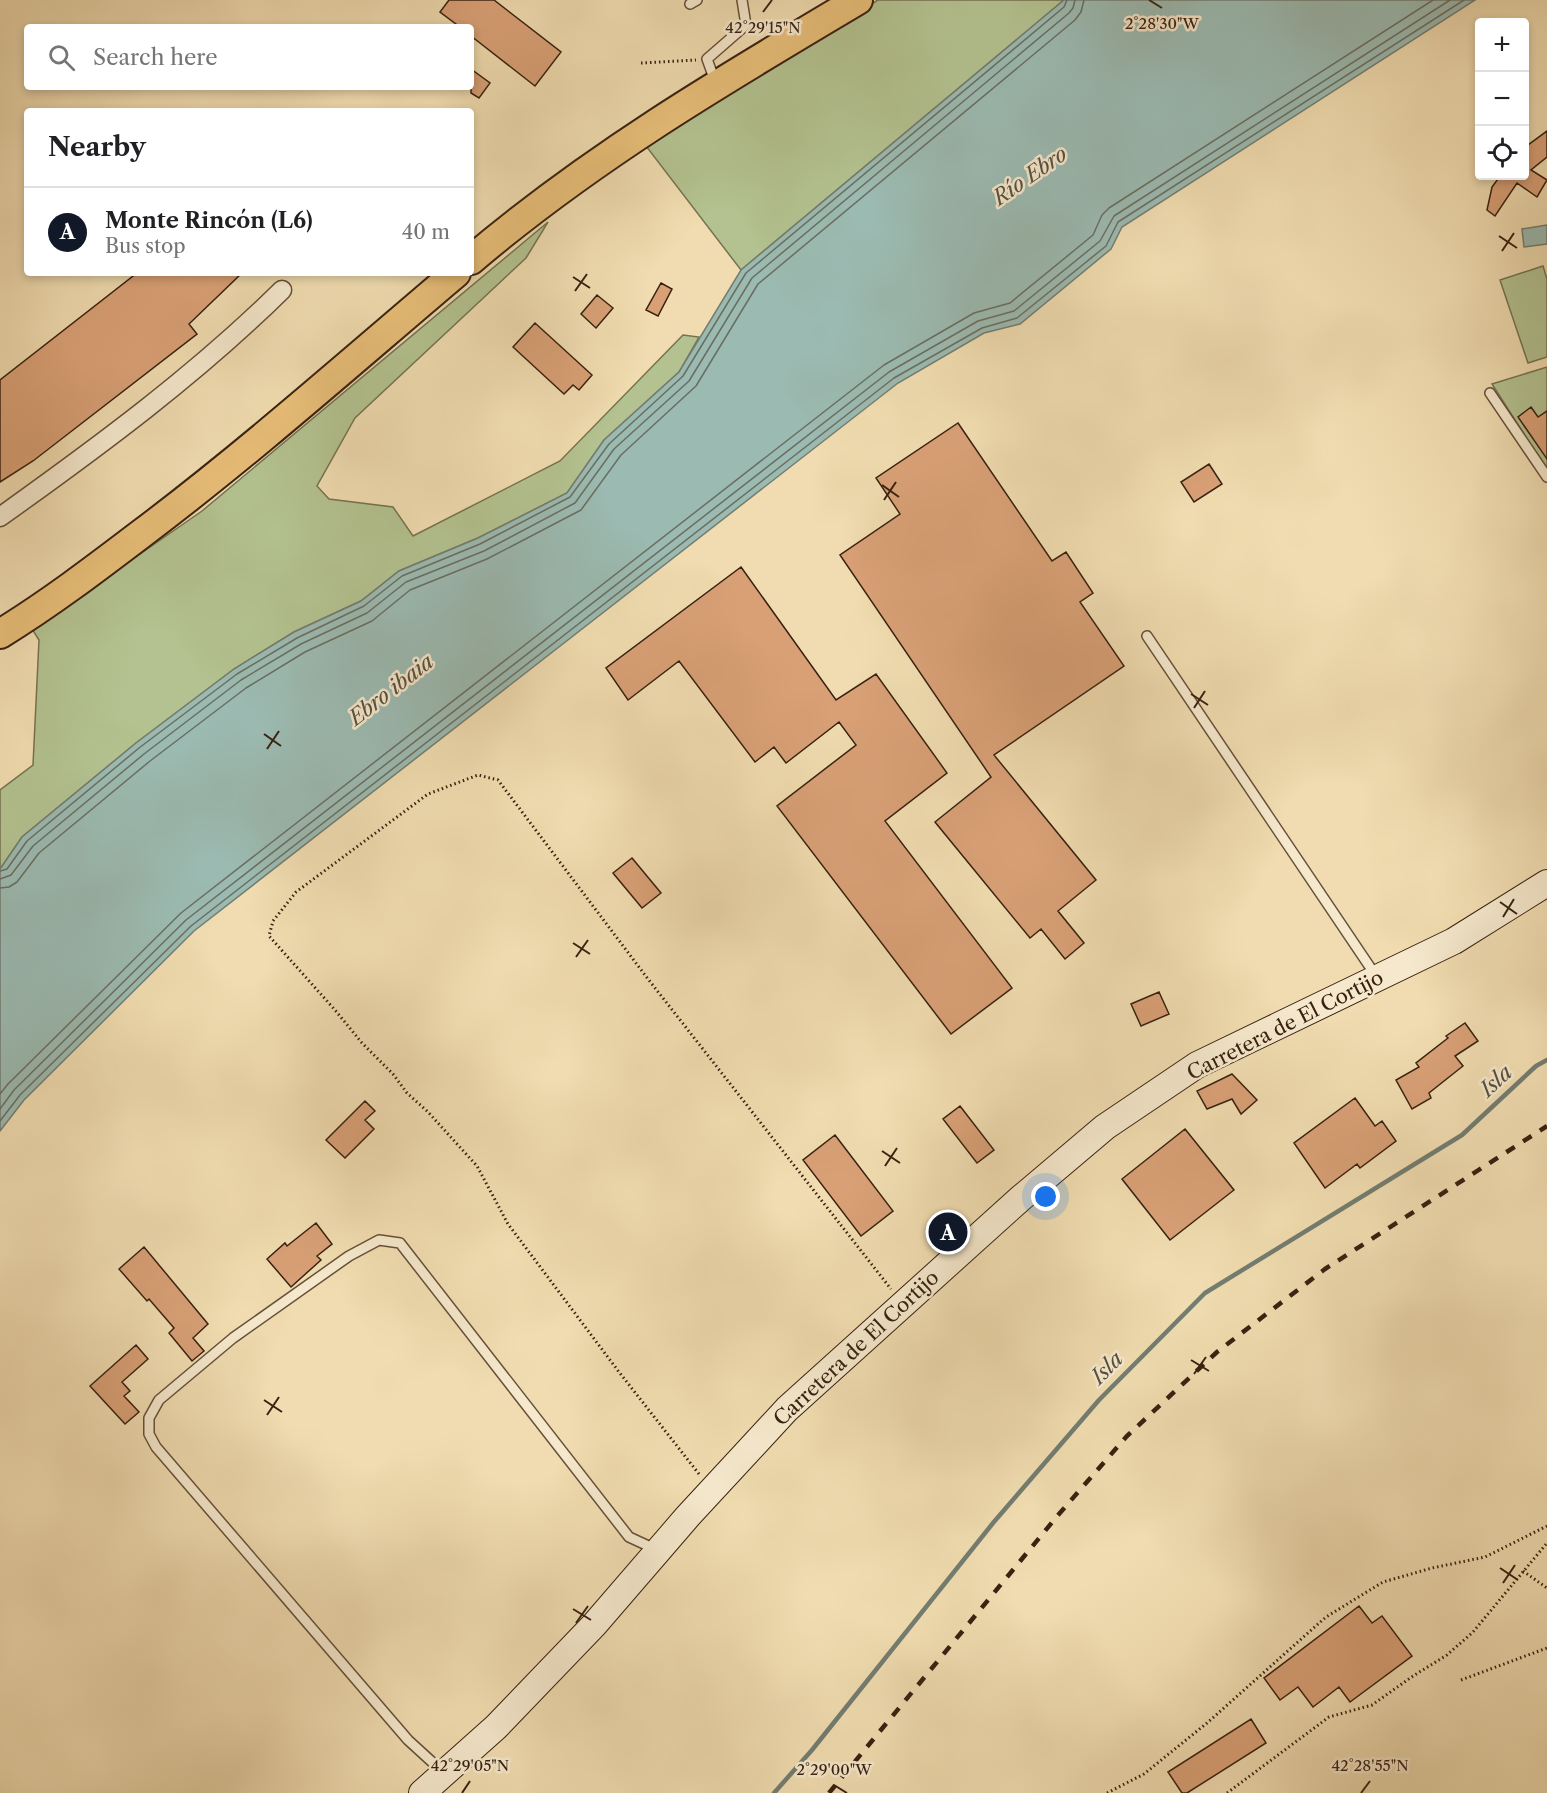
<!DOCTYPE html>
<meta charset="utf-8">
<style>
body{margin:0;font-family:"Libre Caslon Text",serif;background:#f6f6f6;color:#202124}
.controls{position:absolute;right:18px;top:18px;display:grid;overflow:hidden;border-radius:6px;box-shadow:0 3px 9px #0003}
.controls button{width:54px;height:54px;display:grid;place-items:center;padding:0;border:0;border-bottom:2px solid #e0e0e0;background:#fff;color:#202124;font:30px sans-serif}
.you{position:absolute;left:1046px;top:1197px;width:21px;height:21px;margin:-15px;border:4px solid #fff;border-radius:50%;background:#1a73e8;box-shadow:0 0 0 9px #1a73e833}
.badge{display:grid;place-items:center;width:39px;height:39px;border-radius:50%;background:#111827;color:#fff;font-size:20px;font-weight:700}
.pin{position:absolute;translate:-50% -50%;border:3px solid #fff;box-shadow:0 2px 6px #0006}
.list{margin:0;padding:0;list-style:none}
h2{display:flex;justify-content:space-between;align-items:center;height:78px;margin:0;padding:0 24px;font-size:26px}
h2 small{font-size:20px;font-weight:400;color:#757577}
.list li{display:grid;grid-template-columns:39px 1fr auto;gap:18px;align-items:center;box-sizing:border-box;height:90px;padding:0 24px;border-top:2px solid #e0e0e0}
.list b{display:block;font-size:22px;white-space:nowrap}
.list p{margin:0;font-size:20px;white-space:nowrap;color:#757577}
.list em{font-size:20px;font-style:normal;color:#757577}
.icon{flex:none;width:33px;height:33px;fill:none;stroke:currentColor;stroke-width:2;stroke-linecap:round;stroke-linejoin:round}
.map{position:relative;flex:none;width:1547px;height:1793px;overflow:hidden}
.search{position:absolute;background:#fff;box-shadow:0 3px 9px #0003;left:24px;top:24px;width:450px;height:66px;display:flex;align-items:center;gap:15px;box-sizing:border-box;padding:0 21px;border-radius:6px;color:#757577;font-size:22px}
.panel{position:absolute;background:#fff;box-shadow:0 3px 9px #0003;left:24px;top:108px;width:450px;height:168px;border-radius:6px}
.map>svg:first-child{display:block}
.green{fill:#b3c290;stroke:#767250;stroke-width:1.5}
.water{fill:#9bbab1;stroke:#737d71;stroke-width:1.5}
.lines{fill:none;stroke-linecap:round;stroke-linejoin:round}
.shore{stroke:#6a6e61;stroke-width:1.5}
.stream{stroke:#737d71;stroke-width:4.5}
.building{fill:#d9a076;stroke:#382111;stroke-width:1.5}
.lane-casing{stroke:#665039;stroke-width:12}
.street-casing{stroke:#665039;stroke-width:21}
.secondary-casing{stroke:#382111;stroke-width:28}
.primary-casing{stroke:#382111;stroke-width:32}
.path{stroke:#382111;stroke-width:3;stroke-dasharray:1.5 3;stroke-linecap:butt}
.lane{stroke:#f5e8cc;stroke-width:9}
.street{stroke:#f5e8cc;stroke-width:18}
.secondary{stroke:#f5e8cc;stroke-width:26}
.primary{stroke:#e8be78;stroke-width:28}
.rail{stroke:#382111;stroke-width:4.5;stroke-dasharray:10 10;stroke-linecap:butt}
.ticks{fill:none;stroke:#382111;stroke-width:2}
.labels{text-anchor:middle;stroke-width:5;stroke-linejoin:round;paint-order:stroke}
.street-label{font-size:20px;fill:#382111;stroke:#f5e8cc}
.water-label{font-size:21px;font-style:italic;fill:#564f41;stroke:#f5e8cc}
.ticks-label{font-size:15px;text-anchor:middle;fill:#382111;stroke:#f5e8cc;stroke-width:5;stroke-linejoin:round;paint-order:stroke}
</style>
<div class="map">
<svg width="1547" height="1793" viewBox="0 0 1547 1793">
<rect width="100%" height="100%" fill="#f0dcb0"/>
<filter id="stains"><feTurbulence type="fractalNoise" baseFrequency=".00333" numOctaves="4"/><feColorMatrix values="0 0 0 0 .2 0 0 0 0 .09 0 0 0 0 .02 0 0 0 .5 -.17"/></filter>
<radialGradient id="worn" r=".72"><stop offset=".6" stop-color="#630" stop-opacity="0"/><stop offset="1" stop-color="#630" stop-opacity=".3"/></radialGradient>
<!-- green -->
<path class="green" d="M878,0H1064L741,270L646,146L802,46Z
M548,222L526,258L355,418L317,486L329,499L393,507L413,536L560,461L683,335L699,337L679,372L604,440L567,493L478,538L399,571L361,601L294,632L234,669L136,743L22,837L0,869V790L33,765L39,640L32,629L202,511Z
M1543,266L1547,279V357L1528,363L1500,280Z
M1547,367V470L1492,384Z"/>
<!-- water -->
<path class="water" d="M1064,0H1475L1122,227L1111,249L1020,324L984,333L898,383L194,931L24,1100L0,1131V869L22,837L136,743L234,669L294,632L361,601L399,571L478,538L567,493L604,440L679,372L741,270Z
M1547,225V244L1524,247L1522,229Z"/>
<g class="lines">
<!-- shore -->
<path class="shore" d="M0,871L7,869L27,841L139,748L237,674L297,638L364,606L402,576L480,544L570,497L609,444L683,376L746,273L1064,7L1067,0
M0,879L11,875L33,846L144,754L241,680L301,644L367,613L406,582L484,551L575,503L614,449L689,381L752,278L1069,13L1073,8L1075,0
M0,888L9,887L17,882L39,853L150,761L246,688L305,652L372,621L410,590L487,559L581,510L621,455L696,386L758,284L1075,20L1081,12L1084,0
M0,1094L8,1084L181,913L884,365L974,313L1010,303L1093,235L1102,215L1109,208L1433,0
M0,1109L14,1090L186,920L889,372L978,321L1014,311L1100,241L1114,216L1450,0
M0,1121L20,1095L191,926L894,378L982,328L1017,318L1106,246L1118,222L1464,0"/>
<!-- stream -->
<path class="stream" d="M774,1793L812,1750L993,1523L1099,1400L1205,1293L1462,1135L1536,1066L1547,1060"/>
</g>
<!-- building -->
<path class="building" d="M449,0H494L561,52L535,86L471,36V27H460L440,12Z
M471,69L490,83L479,98L471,93Z
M1547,131V157L1531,170L1547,180L1537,197L1517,183L1495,216L1487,210L1492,187L1500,176H1524V148Z
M137,273H242L189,324L197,334L33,461L0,482V380Z
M661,283L672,289L658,316L646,310Z
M597,295L613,308L596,328L581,314Z
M535,323L592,375L579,390L573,385L564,394L513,347Z
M1531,407L1538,417L1547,411V459L1518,417Z
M958,423L1052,561L1066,552L1093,593L1080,602L1124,666L994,755L1096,880L1058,911L1084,943L1065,959L1041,929L1030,938L935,822L991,777L840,555L900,514L876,478Z
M1209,464L1222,484L1194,502L1181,482Z
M741,567L836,700L876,674L947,773L885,821L1012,988L951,1034L777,806L856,745L839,722L786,763L774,747L755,762L679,661L628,700L606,668Z
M632,858L661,893L642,908L613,873Z
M1159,992L1169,1014L1141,1026L1131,1004Z
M1465,1023L1478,1041L1455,1056L1463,1066L1429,1093L1431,1098L1412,1109L1396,1080L1419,1067L1416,1063L1448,1038L1446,1036Z
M1232,1074L1257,1100L1241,1114L1232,1099L1207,1109L1197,1091Z
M1355,1098L1375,1126L1382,1121L1396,1141L1360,1168L1357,1164L1325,1188L1294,1143Z
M365,1101L375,1111L365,1120L374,1129L345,1158L326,1140Z
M960,1106L994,1150L977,1163L943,1119Z
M1185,1129L1234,1190L1170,1240L1122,1179Z
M835,1135L893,1211L861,1236L803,1160Z
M316,1223L332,1244L317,1256L321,1260L291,1287L267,1259L285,1243L287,1246Z
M144,1247L208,1324L193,1338L204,1351L192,1361L169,1333L174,1328L149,1299L147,1301L119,1269Z
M136,1345L148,1359L122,1382L130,1391L124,1396L139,1412L125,1424L90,1386Z
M1359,1606L1372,1623L1382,1616L1412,1656L1350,1702L1339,1687L1313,1707L1298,1687L1280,1700L1264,1678Z
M1251,1719L1266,1743L1187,1793H1182L1168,1772Z"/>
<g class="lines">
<defs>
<path id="lane" d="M690,4L697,0
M715,81L707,59L746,25L742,0
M1490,393L1547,477
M1147,636L1376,976
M443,1772L408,1740L156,1447L149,1434V1418L159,1400L233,1338L349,1256L379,1240L400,1243L629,1537L655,1549"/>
<path id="street" d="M0,517C98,447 196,375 282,290"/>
<path id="secondary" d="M422,1793L496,1727L594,1625L688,1516L787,1409L1021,1198L1105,1127L1197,1065L1454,941L1547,883"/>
<path id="primary" d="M471,260C591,158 723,80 858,0
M0,634C49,604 95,569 141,534C250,452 352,361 456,273"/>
</defs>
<!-- lane casing -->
<use href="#lane" class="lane-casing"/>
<!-- street casing -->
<use href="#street" class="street-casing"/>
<!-- secondary casing -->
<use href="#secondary" class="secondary-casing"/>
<!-- primary casing -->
<use href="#primary" class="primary-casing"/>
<!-- path -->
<path class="path" d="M641,63L696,60
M699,1474L619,1372L508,1224L477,1166L428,1112L407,1093L393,1074L362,1043L335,1010L269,936L273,921L296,892L428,794L478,775L498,780L648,979L891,1289
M1523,1571L1547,1588
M1461,1680L1547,1648
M1107,1793L1144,1774L1207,1723L1326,1617L1383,1582L1432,1568L1485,1557L1547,1526
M1227,1793L1329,1717L1372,1705L1413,1676L1447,1655L1473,1632L1547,1543"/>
<!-- lane -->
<use href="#lane" class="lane"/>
<!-- street -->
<use href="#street" class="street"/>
<!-- secondary -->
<use href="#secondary" class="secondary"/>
<!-- primary -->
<use href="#primary" class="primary"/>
<!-- rail -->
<path class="rail" d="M829,1793L1059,1514L1127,1436L1217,1352L1325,1269L1547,1126"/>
</g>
<!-- ticks -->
<path class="ticks" d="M1149,0L1162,8M763,12L772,0M1499,236L1517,248M1502,251L1514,233M573,277L590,288M575,291L587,274M882,485L899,497M884,500L896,482M1191,694L1208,705M1194,708L1205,691M264,734L281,746M267,749L279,731M1500,902L1517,914M1503,917L1514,899M573,943L590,954M576,957L588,940M882,1151L900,1163M885,1166L897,1148M1191,1360L1209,1371M1194,1374L1206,1357M264,1400L282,1412M267,1415L279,1397M1500,1568L1518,1580M1503,1583L1515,1565M573,1609L591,1620M576,1623L588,1606M834,1785L847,1793M462,1793L470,1781M1361,1793L1370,1781"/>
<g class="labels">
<!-- street labels -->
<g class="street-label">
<text transform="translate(1285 1025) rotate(-27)" y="7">Carretera de El Cortijo</text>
<text transform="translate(856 1348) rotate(-43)" y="7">Carretera de El Cortijo</text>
</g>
<!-- water labels -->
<g class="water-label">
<text transform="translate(1030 176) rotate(-35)" y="7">Río Ebro</text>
<text transform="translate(391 690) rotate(-38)" y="7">Ebro ibaia</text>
<text transform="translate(1496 1081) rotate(-43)" y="7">Isla</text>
<text transform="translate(1107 1368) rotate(-45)" y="7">Isla</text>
</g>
</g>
<g class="ticks-label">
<text x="1162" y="29">2°28'30"W</text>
<text x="763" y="33">42°29'15"N</text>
<text x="470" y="1771">42°29'05"N</text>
<text x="1370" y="1771">42°28'55"N</text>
<text x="834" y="1775">2°29'00"W</text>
</g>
<rect width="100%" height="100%" filter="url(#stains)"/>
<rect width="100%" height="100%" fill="url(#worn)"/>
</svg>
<div class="controls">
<button>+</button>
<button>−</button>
<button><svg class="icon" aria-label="locate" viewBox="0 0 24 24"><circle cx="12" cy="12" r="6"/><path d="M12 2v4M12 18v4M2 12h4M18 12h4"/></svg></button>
</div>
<div class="you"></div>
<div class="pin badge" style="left:948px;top:1232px">A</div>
<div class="search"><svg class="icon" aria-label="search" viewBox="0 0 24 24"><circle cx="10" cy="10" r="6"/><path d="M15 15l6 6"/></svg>Search here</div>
<section class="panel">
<h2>Nearby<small></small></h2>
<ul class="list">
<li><span class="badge">A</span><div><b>Monte Rincón (L6)</b><p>Bus stop</p></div><em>40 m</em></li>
</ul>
</section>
</div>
